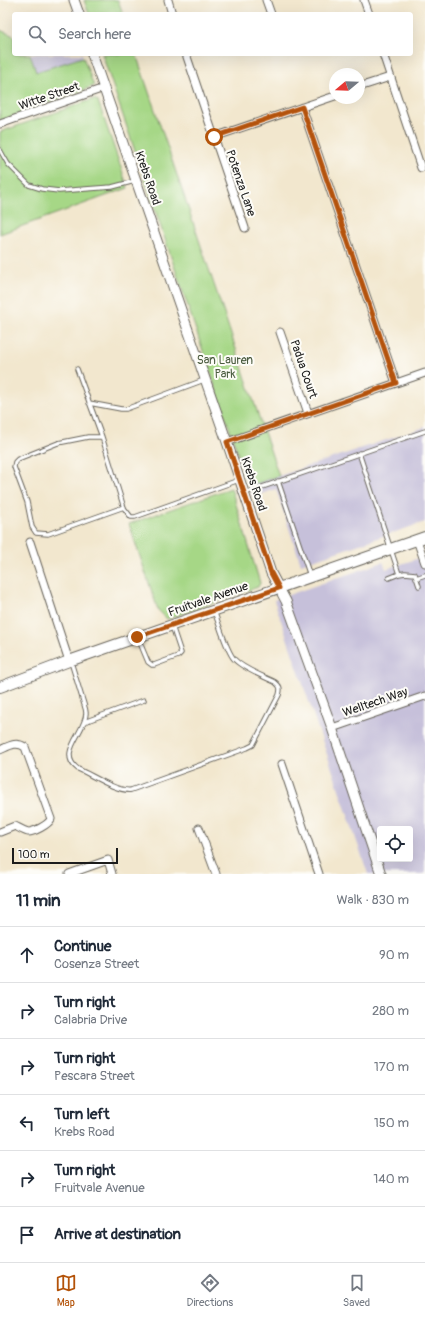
<!DOCTYPE html>
<meta charset="utf-8">
<style>
body{margin:0;font-family:Pangolin,sans-serif;background:#f6f6f7;color:#1f2937}
.controls{position:absolute;right:12px;bottom:12px;display:grid;overflow:hidden;border-radius:4px;box-shadow:0 4px 16px #0002}
.controls button{width:36px;height:36px;display:grid;place-items:center;padding:0;border:0;border-bottom:1px solid #e0e1e3;background:#fff;color:#1f2937;font:20px sans-serif}
.compass{position:absolute;left:329px;top:68px;width:36px;height:36px;border-radius:50%;background:#fff;box-shadow:0 4px 16px #0002;rotate:251deg}
.scale{position:absolute;left:12px;bottom:10px;width:106px;box-sizing:border-box;padding-left:4px;border:2px solid #1c1c1c;border-top:0;font-size:11px;line-height:14px;white-space:nowrap;color:#1c1c1c;-webkit-text-stroke:3px #fdfcf7;paint-order:stroke}
.stop{position:absolute;width:12px;height:12px;margin:-9px;border:3px solid #b45309;border-radius:50%;background:#fff}
.stop.end{background:#b45309;border-color:#fff;box-shadow:0 1px 4px #0008}
.list{margin:0;padding:0;list-style:none}
h2{display:flex;justify-content:space-between;align-items:center;height:52px;margin:0;padding:0 16px;font-size:17px}
h2 small{font-size:13px;font-weight:400;color:#747a83}
.list li{display:grid;grid-template-columns:26px 1fr auto;gap:12px;align-items:center;box-sizing:border-box;height:56px;padding:0 16px;border-top:1px solid #e0e1e3}
.list b{display:block;font-size:15px;white-space:nowrap}
.list p{margin:0;font-size:13px;white-space:nowrap;color:#747a83}
.list em{font-size:13px;font-style:normal;color:#747a83}
.icon{flex:none;width:22px;height:22px;fill:none;stroke:currentColor;stroke-width:2;stroke-linecap:round;stroke-linejoin:round}
.map{position:relative;flex:none;width:425px;height:874px;overflow:hidden}
.search{position:absolute;background:#fff;box-shadow:0 4px 16px #0002;left:12px;right:12px;top:12px;height:44px;display:flex;align-items:center;gap:10px;box-sizing:border-box;padding:0 14px;border-radius:4px;color:#747a83;font-size:15px}
.sheet{height:388px;background:#fff}
nav{display:flex;justify-content:space-around;align-items:center;box-sizing:border-box;height:56px;border-top:1px solid #e0e1e3;background:#fff;font-size:11px;color:#747a83}
nav a{display:grid;justify-items:center;gap:2px}
nav .on{color:#b45309}
.map>svg:first-child{display:block}
.industrial{fill:#c6c0da;fill-rule:evenodd}
.green{fill:#a6d786;stroke:#617a51}
.lines{fill:none;stroke-linecap:round;stroke-linejoin:round}
.service-casing{stroke:#67635a;stroke-width:5.5}
.minor-casing{stroke:#67635a;stroke-width:9}
.tertiary-casing{stroke:#67635a;stroke-width:11}
.secondary-casing{stroke:#67635a;stroke-width:12}
.service{stroke:#fff;stroke-width:3.5}
.minor{stroke:#fff;stroke-width:7}
.tertiary{stroke:#fff;stroke-width:9}
.secondary{stroke:#fff;stroke-width:10}
.route{stroke:#b45309;stroke-width:5}
.labels{text-anchor:middle;stroke-width:4;stroke-linejoin:round;paint-order:stroke}
.street-label{font-size:12px;fill:#1c1c1c;stroke:#fdfcf7}
.park-label{font-size:12px;fill:#4c5d41;stroke:#fdfcf7}
</style>
<div class="map">
<svg width="425" height="874" viewBox="0 0 425 874">
<rect width="100%" height="100%" fill="#fdfcf7"/>
<filter id="ink" filterUnits="userSpaceOnUse"><feTurbulence type="fractalNoise" baseFrequency=".025" numOctaves="2"/><feDisplacementMap in="SourceGraphic" scale="8" xChannelSelector="R" yChannelSelector="G"/><feConvolveMatrix kernelMatrix="1 2 1 2 8 2 1 2 1" color-interpolation-filters="sRGB"/></filter>
<filter id="wash" filterUnits="userSpaceOnUse"><feTurbulence type="fractalNoise" baseFrequency=".012" numOctaves="4" result="noise"/><feDisplacementMap in="SourceGraphic" scale="16" xChannelSelector="R" yChannelSelector="G"/><feGaussianBlur stdDeviation="0.9" result="paint"/><feColorMatrix in="noise" values="0 0 0 0 0 0 0 0 0 0 0 0 0 0 0 0 0 1.4 0 .05"/><feComposite in="paint" operator="in"/></filter>
<g filter="url(#wash)">
<rect width="100%" height="100%" fill="#f2e7ce"/>
<!-- industrial -->
<path class="industrial" d="M30,54H82L83,57L36,72Z
M425,427V522L301,564L276,489L252,497L249,486Z
M425,556V874H368L274,600L383,562L386,569ZM380,829H410V859H380Z"/>
<!-- green -->
<path class="green" d="M84,0H118L123,14H89Z
M0,30L14,36V54H30L36,72L83,57L94,86L0,121Z
M102,54H136L279,476L249,486Z
M94,99L98,101L128,188L0,234V132Z
M231,488L260,583L258,587L167,619L158,610L129,524Z"/>
</g>
<g filter="url(#ink)">
<g class="lines">
<defs>
<path id="service" d="M0,150L8,164L29,185L42,189L59,191L112,187L135,181
M77,369L102,437L124,508L131,517H135L239,480
M89,403L121,409H126L204,380
M102,437H88L58,443L18,459L15,462L14,467L27,502L32,527L36,533L48,534L124,507
M359,453L399,574L405,573L415,574L419,586
M278,481L310,576
M245,493L425,431
M389,578L399,574
M416,578L425,575
M138,638L148,662L152,665H154L178,656L181,653L172,626
M71,662C75,675 79,688 83,701C84,705 86,709 86,713C86,732 56,753 78,769C92,775 117,792 131,790L247,748L253,745L279,695C281,688 280,686 275,682C263,676 243,669 234,659C226,650 219,623 214,611
M84,722L144,700"/>
<path id="minor" d="M168,0L172,14
M266,0L271,14
M364,0L369,14
M186,54L245,228
M383,54L421,168
M359,87L390,77
M302,107L396,383
M0,124L104,88
M214,137L335,96
M280,332L308,413
M227,442L425,373
M417,540L425,563
M30,542L69,661
M332,728L425,696
M0,750C9,746 16,741 25,747L51,819C48,825 34,832 28,832C24,831 19,828 15,826L0,832
M282,764L319,874
M199,828L216,874
M69,874L108,860L112,874"/>
<path id="tertiary" d="M74,0L79,14
M92,54L227,442L271,573L286,601L332,728L381,874"/>
<path id="secondary" d="M0,687L69,661L425,537"/>
</defs>
<!-- service casing -->
<use href="#service" class="service-casing"/>
<!-- minor casing -->
<use href="#minor" class="minor-casing"/>
<!-- tertiary casing -->
<use href="#tertiary" class="tertiary-casing"/>
<!-- secondary casing -->
<use href="#secondary" class="secondary-casing"/>
<!-- service -->
<use href="#service" class="service"/>
<!-- minor -->
<use href="#minor" class="minor"/>
<!-- tertiary -->
<use href="#tertiary" class="tertiary"/>
<!-- secondary -->
<use href="#secondary" class="secondary"/>
</g>
</g>
<g class="lines" filter="url(#ink)">
<!-- route -->
<path class="route" d="M137,637L279,588L271,573L227,442L396,383L302,107L214,137"/>
</g>
<g class="labels">
<!-- street labels -->
<g class="street-label">
<text transform="translate(49 96) rotate(-19)" y="4">Witte Street</text>
<text transform="translate(148 178) rotate(71)" y="4">Krebs Road</text>
<text transform="translate(241 183) rotate(71)" y="4">Potenza Lane</text>
<text transform="translate(304 369) rotate(71)" y="4">Padua Court</text>
<text transform="translate(254 484) rotate(71)" y="4">Krebs Road</text>
<text transform="translate(208 599) rotate(-19)" y="4">Fruitvale Avenue</text>
<text transform="translate(375 702) rotate(-19)" y="4">Welltech Way</text>
</g>
<!-- park labels -->
<g class="park-label">
<text x="225" y="364">San Lauren<tspan x="225" dy="14">Park</tspan></text>
</g>
</g>
</svg>
<div class="controls">
<button><svg class="icon" aria-label="locate" viewBox="0 0 24 24"><circle cx="12" cy="12" r="6"/><path d="M12 2v4M12 18v4M2 12h4M18 12h4"/></svg></button>
</div>
<svg class="compass" viewBox="-18 -18 36 36"><path d="M0-13l5 13h-10z" fill="#e53935"/><path d="M0 13l5-13h-10z" fill="#747a83"/></svg>
<div class="scale">100 m</div>
<div class="stop" style="left:214px;top:137px"></div>
<div class="stop end" style="left:137px;top:637px"></div>
<div class="search"><svg class="icon" aria-label="search" viewBox="0 0 24 24"><circle cx="10" cy="10" r="6"/><path d="M15 15l6 6"/></svg>Search here</div>
</div>
<section class="sheet">
<h2>11 min<small>Walk · 830 m</small></h2>
<ul class="list">
<li><svg class="icon" aria-label="ahead" viewBox="0 0 24 24"><path d="M12 20V5M6 11l6-6 6 6"/></svg><div><b>Continue</b><p>Cosenza Street</p></div><em>90 m</em></li>
<li><svg class="icon" aria-label="right" viewBox="0 0 24 24"><path d="M7 20v-9h11M14 6l5 5-5 5"/></svg><div><b>Turn right</b><p>Calabria Drive</p></div><em>280 m</em></li>
<li><svg class="icon" aria-label="right" viewBox="0 0 24 24"><path d="M7 20v-9h11M14 6l5 5-5 5"/></svg><div><b>Turn right</b><p>Pescara Street</p></div><em>170 m</em></li>
<li><svg class="icon" aria-label="left" viewBox="0 0 24 24"><path d="M17 20v-9H6M10 6l-5 5 5 5"/></svg><div><b>Turn left</b><p>Krebs Road</p></div><em>150 m</em></li>
<li><svg class="icon" aria-label="right" viewBox="0 0 24 24"><path d="M7 20v-9h11M14 6l5 5-5 5"/></svg><div><b>Turn right</b><p>Fruitvale Avenue</p></div><em>140 m</em></li>
<li><svg class="icon" aria-label="arrive" viewBox="0 0 24 24"><path d="M6 21V4h12l-3 4 3 4H6"/></svg><div><b>Arrive at destination</b></div></li>
</ul>
</section>
<nav>
<a class="on"><svg class="icon" aria-label="map" viewBox="0 0 24 24"><path d="M3 6l6-2 6 2 6-2v14l-6 2-6-2-6 2zM9 4v14M15 6v14"/></svg>Map</a>
<a><svg class="icon" aria-label="directions" viewBox="0 0 24 24"><path d="M12 3l9 9-9 9-9-9zM9 14v-3h6M13 9l2 2-2 2"/></svg>Directions</a>
<a><svg class="icon" aria-label="saved" viewBox="0 0 24 24"><path d="M7 4h10v16l-5-4-5 4z"/></svg>Saved</a>
</nav>
